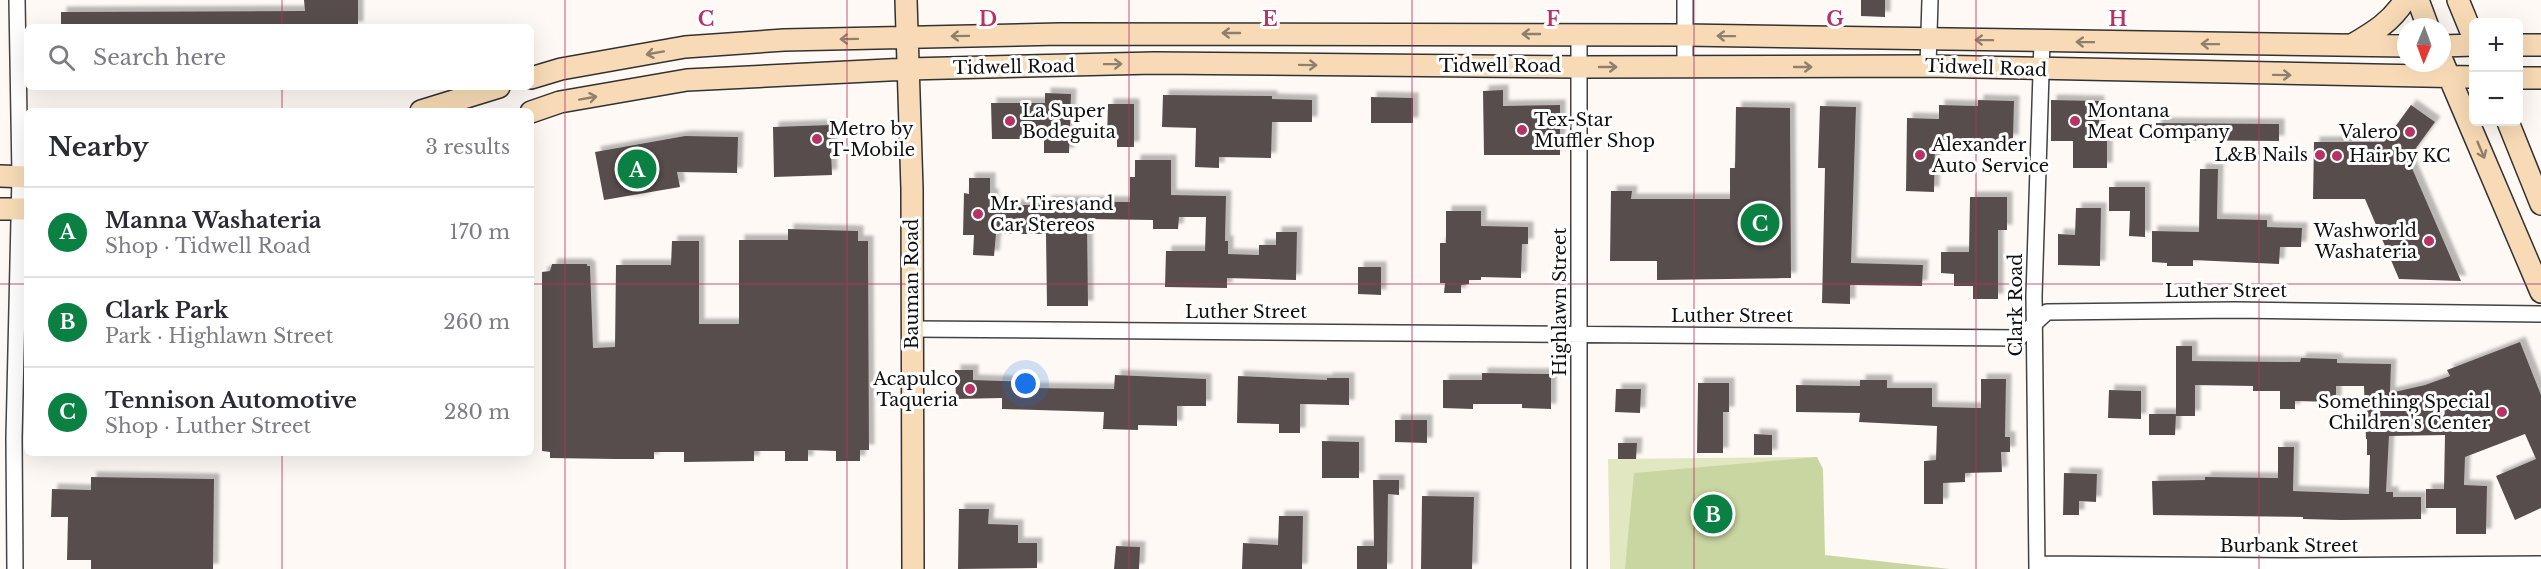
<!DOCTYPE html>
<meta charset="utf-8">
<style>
body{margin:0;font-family:"Libre Baskerville",serif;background:#f2f2f3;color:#2b2b33}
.controls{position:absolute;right:18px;top:18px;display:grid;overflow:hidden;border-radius:9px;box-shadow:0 6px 24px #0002}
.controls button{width:54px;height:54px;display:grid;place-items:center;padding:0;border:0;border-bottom:2px solid #e1e1e2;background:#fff;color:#2b2b33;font:30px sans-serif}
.compass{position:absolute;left:2397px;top:18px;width:54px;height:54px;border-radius:50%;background:#fff;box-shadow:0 6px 24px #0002;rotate:181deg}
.you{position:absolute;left:1026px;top:384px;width:21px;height:21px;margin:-15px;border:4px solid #fff;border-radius:50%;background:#1a73e8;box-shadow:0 0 0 9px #1a73e833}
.badge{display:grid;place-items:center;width:39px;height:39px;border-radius:50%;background:#0b8043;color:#fff;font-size:20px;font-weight:700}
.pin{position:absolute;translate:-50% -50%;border:3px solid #fff;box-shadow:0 2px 6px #0006}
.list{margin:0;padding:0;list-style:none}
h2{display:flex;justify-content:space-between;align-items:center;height:78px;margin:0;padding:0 24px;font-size:26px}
h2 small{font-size:20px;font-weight:400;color:#7c7c81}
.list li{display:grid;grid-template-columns:39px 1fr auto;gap:18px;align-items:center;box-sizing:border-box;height:90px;padding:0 24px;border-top:2px solid #e1e1e2}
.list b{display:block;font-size:22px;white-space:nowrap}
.list p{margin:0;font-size:20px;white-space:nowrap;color:#7c7c81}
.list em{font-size:20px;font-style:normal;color:#7c7c81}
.icon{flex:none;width:33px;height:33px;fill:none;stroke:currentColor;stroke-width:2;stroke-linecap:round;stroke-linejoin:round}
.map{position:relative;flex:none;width:2541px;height:569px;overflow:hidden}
.search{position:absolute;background:#fff;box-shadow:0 6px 24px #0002;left:24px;top:24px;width:510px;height:66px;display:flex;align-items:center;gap:15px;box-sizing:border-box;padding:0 21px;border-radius:9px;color:#7c7c81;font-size:22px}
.panel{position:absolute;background:#fff;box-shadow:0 6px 24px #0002;left:24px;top:108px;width:510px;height:348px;border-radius:9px}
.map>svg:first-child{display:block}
.green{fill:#e1e7c0}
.forest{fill:#cad6a1}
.building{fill:#584e4e;filter:url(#shadow)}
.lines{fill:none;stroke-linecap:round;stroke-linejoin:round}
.street-casing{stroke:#434343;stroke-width:18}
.secondary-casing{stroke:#323232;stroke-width:24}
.street{stroke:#fff;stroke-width:15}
.secondary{stroke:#f8dbb6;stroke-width:21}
.oneway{stroke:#90806b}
.grid{fill:none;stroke:#b63363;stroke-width:1.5;stroke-opacity:0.55}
.poi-dot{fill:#b63363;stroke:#fff;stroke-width:2}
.labels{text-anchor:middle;stroke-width:6;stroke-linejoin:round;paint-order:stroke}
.street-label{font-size:18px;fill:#101010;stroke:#fff}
.poi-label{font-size:18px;fill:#101010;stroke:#fff;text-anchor:start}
.grid-label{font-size:20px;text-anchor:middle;font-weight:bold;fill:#b63363;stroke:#fff;stroke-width:6;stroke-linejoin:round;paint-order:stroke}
</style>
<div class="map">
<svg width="2541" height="569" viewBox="0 0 2541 569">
<defs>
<filter id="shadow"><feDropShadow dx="5.5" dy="-5.5" stdDeviation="1.5" flood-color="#0004"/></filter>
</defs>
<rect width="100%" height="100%" fill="#fef9f5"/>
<!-- green -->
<path class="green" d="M1817,457L1816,569H1610L1608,459Z"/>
<!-- forest -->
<path class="forest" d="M1817,457L1823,469L1825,555L1950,569H1625L1634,473Z"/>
<!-- building -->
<path class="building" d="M304,0H358V27H61V12L305,11Z
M1861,0H1885V17L1861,16Z
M1503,90V106L1560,105V155H1484L1483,91Z
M1045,93L1071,94L1069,153H1044V139H992L991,103H1045Z
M1163,95L1272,96V99L1312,100V122H1272L1271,158L1219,157V168L1195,167L1196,128L1162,127Z
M1371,97L1413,98V123H1371Z
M1978,100L2014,101L2013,140H1935L1934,192L1906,191L1907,118L1939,119V105L1978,106Z
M2051,100L2099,101V141L2107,140V168H2073V141H2051Z
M1108,104H1134V147H1117V138H1107Z
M2411,105L2435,122L2408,159L2461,281L2399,279L2365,199H2313L2314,142H2384Z
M1820,106L1856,107L1851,263L1923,265L1922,286L1850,285V304L1822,303L1825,168H1818Z
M1736,107L1790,108L1791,278L1657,280V261H1610L1611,191H1632L1631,199H1730V168H1735Z
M2156,123L2279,124V141L2156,140Z
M830,125L832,175L774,177L773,127Z
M685,136L738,137L737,173L677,172L680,187L604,200L595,152Z
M1135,160H1171V195L1226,196L1225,241H1228V254L1259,255V245H1276V232H1297L1296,280L1227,278V288L1165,287L1166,251H1205L1206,217H1179L1178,229H1153V220L1087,219L1088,306H1047L1046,234H996L994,256L973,255L974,235H963L964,193L969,194V178H990V194H993V205H1046V201L1130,202V177H1135Z
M2200,169H2218L2217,219L2267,220V227L2302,228L2301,247H2280L2279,264L2193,260V266H2167V263L2152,262V231L2199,232Z
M2109,187H2145V237L2129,236L2130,211H2109Z
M1970,197H2007V230H1998V299H1973V286H1954V274L1941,273V252H1969Z
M2076,208H2101L2100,266L2058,265V234L2075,235Z
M1446,211H1481V226L1528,227V244H1522L1521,278L1481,277V280H1469V284L1461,285V293H1444L1445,283H1440V243H1446Z
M788,229L858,231V241H868L869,450H860V461H836V451L808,450V461H785V451H754V461L684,462V452H654V459H614L550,458V452L542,451V272L550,271L552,264H587V266H590L593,348L615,347L616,265H671L672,241H699V324H739V240H788Z
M1358,267H1381V295L1358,294Z
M2520,342L2541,395V508L2515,520L2496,476L2536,459L2525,434L2465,457L2464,485L2487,486L2486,534H2456V508H2426V489H2444L2445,435L2389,436L2386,492H2393V497H2421V519L2341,520L2303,519V517L2153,515L2152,481L2205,480V477L2278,478V447H2294L2293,491L2369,494L2370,455H2367V439H2366L2364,386H2336V402L2295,401V409H2280V391H2253V386L2195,385V416H2176V346H2192V361L2300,362L2301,358L2337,359V363L2391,364L2390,393L2425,385L2450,376L2447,370Z
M955,370H973V380L1032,382V388L1114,389L1115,375L1206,379V406H1177V426L1138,425V430L1103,429L1104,412L1002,409V398L956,399Z
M1482,373L1551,374V409L1522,408V404H1473V409L1443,408V380H1482Z
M1238,376L1327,380V378H1349V405L1300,404V433H1279V424L1237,423Z
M1981,379H2006L2005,437H2010V452H2001L2002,472L1965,473V482L1943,483V504H1924V461L1936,460L1937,426L1859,422L1860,413L1796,412V385L1860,386V380H1887V388H1932V407L1981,408Z
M1698,383H1729V412H1723V453H1697Z
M1616,389H1641L1640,413L1615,412Z
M2109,390L2141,391V419L2108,418Z
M2149,414H2176L2175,435H2149Z
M1395,420H1427V443L1395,442Z
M1754,434L1772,435V455H1754Z
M1322,441L1359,442V478H1322Z
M1618,443H1637L1636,459H1618Z
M2064,473L2097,474L2096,502L2079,501V515H2063Z
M91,477L214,479L213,569H91V560H67L68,517H51L52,489L91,490Z
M1373,480H1399V495L1388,494L1387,569H1357V546H1374Z
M1422,496L1474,497L1472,569H1421Z
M959,509H989L988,524L1018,525V543H1037V568L958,569Z
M1279,516H1303L1302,569H1242L1243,543L1278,545Z
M1116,546L1140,547L1139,569H1114Z"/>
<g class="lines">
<defs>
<path id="street" d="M1579,34V569
M1928,66L1930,0
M1685,67V0
M913,329L2019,338L2047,312L2235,310L2541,314
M2037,564L2295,566L2541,564
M15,569L14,438L20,176L17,0
M2037,569L2034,296L2042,41"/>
<path id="secondary" d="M906,0L912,189L913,569
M2418,0L2428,27
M2458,0L2474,39
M2352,45C2374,32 2391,22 2405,0
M2518,45H2541
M2442,46L2474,45
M2442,60L2541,292
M531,78L561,69L685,47L784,40L1060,34L1685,35L2406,46
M2518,78H2541
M421,111L499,87
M531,112L560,102L687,80L908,69L1154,63L1579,67L1928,66L2474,77
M2508,122L2541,204
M0,176L27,177
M0,209H27"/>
</defs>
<!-- street casing -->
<use href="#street" class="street-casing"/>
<!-- secondary casing -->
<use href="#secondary" class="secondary-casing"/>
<!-- street -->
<use href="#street" class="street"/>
<!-- secondary -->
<use href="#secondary" class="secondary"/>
</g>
<!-- one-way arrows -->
<defs><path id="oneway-shaft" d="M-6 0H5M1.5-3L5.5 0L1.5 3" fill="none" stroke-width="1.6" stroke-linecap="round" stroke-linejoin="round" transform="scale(1.5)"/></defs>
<g class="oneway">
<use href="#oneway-shaft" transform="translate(1231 33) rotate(-180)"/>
<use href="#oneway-shaft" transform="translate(1531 34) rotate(-180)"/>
<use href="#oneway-shaft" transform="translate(960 36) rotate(179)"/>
<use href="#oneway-shaft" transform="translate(1726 36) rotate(-179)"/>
<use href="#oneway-shaft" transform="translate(849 39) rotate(179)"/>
<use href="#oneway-shaft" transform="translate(1984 40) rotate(-179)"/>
<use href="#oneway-shaft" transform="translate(2085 42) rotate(-179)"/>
<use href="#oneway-shaft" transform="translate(2210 44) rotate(-179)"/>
<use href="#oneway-shaft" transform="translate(655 53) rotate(170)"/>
<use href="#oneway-shaft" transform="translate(1113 64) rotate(-1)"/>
<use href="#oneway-shaft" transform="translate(1308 65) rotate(1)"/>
<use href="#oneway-shaft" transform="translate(1608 67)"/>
<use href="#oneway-shaft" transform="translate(1803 67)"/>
<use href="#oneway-shaft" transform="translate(2282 75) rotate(1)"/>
<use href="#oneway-shaft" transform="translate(588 98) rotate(-10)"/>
<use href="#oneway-shaft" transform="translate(2481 150) rotate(67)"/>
</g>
<!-- grid -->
<path class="grid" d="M282,0V27M565,0V569M847,0V569M1129,0V569M1412,0V569M1694,0V569M1976,0V569M2259,0V569M282,87V111M0,284H27M531,284H2541M282,453V569"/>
<!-- markers -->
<g class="poi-dot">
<circle cx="1010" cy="121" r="6"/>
<circle cx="2075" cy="121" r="6"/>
<circle cx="1522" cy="130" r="6"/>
<circle cx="2410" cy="132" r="6"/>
<circle cx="817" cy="139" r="6"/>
<circle cx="1920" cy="155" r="6"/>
<circle cx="2320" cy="155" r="6"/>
<circle cx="2337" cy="156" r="6"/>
<circle cx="978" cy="214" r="6"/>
<circle cx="2429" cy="241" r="6"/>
<circle cx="970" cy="389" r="6"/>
<circle cx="2502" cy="412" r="6"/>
</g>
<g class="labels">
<!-- street labels -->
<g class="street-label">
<text x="1500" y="72">Tidwell Road</text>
<text transform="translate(1014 67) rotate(-1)" y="6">Tidwell Road</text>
<text transform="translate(1986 68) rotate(2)" y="6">Tidwell Road</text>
<text transform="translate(912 284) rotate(-90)" y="6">Bauman Road</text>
<text x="2226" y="297">Luther Street</text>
<text transform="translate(1560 302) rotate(-90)" y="6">Highlawn Street</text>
<text transform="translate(2016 305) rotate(-90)" y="6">Clark Road</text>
<text x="1246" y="318">Luther Street</text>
<text x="1732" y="322">Luther Street</text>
<text x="2289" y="552">Burbank Street</text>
</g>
<!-- poi labels -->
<g class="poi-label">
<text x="1022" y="117">La Super<tspan x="1022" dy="21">Bodeguita</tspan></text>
<text x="2087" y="117">Montana<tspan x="2087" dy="21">Meat Company</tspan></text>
<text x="1534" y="126">Tex-Star<tspan x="1534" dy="21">Muffler Shop</tspan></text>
<text x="829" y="135">Metro by<tspan x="829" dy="21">T-Mobile</tspan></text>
<text x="2398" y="138" text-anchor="end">Valero</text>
<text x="1932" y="151">Alexander<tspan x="1932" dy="21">Auto Service</tspan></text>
<text x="2308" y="161" text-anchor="end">L&amp;B Nails</text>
<text x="2349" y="162">Hair by KC</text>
<text x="990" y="210">Mr. Tires and<tspan x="990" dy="21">Car Stereos</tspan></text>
<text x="2417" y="237" text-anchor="end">Washworld<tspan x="2417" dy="21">Washateria</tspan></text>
<text x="958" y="385" text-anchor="end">Acapulco<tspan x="958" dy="21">Taqueria</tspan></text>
<text x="2490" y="408" text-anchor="end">Something Special<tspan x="2490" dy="21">Children's Center</tspan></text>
</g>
</g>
<g class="grid-label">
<text x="706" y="26">C</text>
<text x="988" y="26">D</text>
<text x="1270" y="26">E</text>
<text x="1553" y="26">F</text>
<text x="1835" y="26">G</text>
<text x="2118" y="26">H</text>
</g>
</svg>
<div class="controls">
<button>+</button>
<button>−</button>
</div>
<svg class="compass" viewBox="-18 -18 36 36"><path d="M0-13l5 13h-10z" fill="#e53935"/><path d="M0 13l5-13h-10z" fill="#7c7c81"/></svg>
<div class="you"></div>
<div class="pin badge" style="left:637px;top:169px">A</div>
<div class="pin badge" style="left:1713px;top:514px">B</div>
<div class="pin badge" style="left:1760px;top:223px">C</div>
<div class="search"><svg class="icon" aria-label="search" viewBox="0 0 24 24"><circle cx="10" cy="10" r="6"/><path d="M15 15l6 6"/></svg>Search here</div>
<section class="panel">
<h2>Nearby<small>3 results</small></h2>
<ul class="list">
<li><span class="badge">A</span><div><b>Manna Washateria</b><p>Shop · Tidwell Road</p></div><em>170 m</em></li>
<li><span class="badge">B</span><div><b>Clark Park</b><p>Park · Highlawn Street</p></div><em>260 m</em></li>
<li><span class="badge">C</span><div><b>Tennison Automotive</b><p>Shop · Luther Street</p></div><em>280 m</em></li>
</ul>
</section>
</div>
